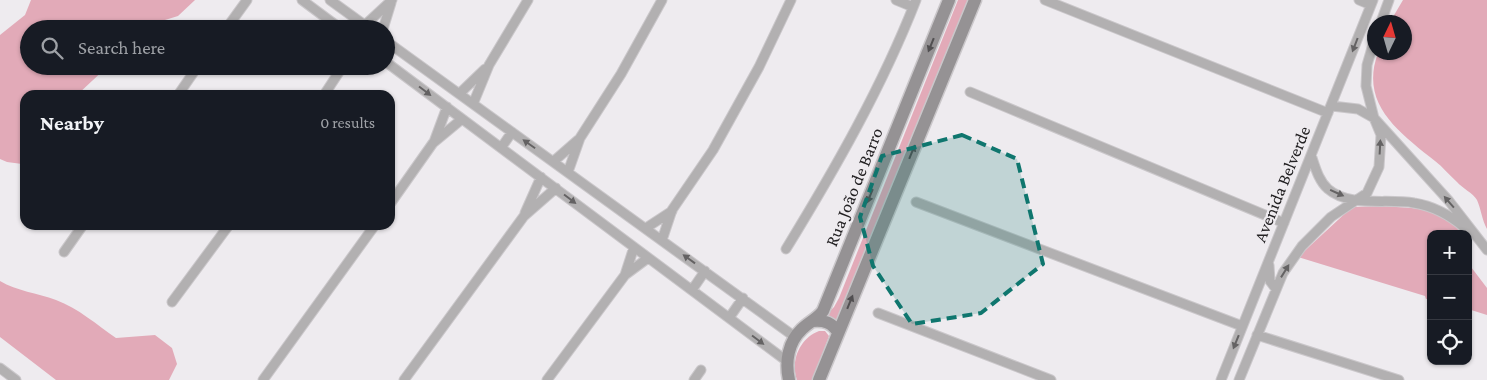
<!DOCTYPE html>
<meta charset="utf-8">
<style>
body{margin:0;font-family:"Crimson Pro",serif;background:#20242c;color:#f1f3f6}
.controls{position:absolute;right:15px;bottom:15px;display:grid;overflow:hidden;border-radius:10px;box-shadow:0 1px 4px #0004}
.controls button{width:45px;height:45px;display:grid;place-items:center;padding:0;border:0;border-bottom:1px solid #363941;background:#171b24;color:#f1f3f6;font:25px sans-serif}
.compass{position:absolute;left:1367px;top:15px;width:45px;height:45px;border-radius:50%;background:#171b24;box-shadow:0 1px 4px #0004;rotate:5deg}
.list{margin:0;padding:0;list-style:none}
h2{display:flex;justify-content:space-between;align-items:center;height:65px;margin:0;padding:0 20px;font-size:21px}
h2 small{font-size:16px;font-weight:400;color:#9ea1a6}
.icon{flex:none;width:28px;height:28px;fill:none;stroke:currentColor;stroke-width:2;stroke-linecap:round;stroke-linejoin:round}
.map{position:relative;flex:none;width:1487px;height:380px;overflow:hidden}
.search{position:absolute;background:#171b24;box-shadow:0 1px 4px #0004;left:20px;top:20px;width:375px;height:55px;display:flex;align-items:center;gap:12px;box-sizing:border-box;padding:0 18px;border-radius:28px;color:#9ea1a6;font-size:19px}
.panel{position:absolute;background:#171b24;box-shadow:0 1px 4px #0004;left:20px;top:90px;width:375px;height:140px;border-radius:15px}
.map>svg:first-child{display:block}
.green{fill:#e2aab8}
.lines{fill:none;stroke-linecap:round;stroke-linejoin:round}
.street-casing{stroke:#cac7ca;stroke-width:11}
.secondary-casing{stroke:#cac7ca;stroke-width:15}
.street{stroke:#b2b0b1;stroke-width:9}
.secondary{stroke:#959294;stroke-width:12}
.oneway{fill:#514f51}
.oneway2{fill:#646263}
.marked{fill:#0f766e;fill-opacity:0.2;stroke:#0f766e;stroke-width:4;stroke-dasharray:10 6;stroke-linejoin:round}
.labels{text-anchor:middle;stroke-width:4.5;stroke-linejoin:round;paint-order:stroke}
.street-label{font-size:18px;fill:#242224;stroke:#eeebef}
</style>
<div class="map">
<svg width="1487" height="380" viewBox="0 0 1487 380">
<rect width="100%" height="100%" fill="#eeebef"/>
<!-- green -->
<path class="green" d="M31,0H195L178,16L152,24L144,29H29V66H108L77,95H25V159L22,164L7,162L0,159V35L25,15Z
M958,0H971L838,321L825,316L834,307L839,298Z
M1403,0H1487V229C1482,220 1481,209 1477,200C1473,193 1462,188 1457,182C1449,175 1443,167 1435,161C1399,132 1359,104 1378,53L1404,52V22H1390Z
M1381,206L1412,208L1443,213L1462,234H1431V298L1426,299L1425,296L1298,257L1352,207Z
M1468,263L1487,288V315L1468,309Z
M0,281C17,291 37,293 56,300C78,308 97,325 116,338L155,335L172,348L177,364L169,380H56L0,337Z
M819,331H825L829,336L813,380H797C790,361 800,338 819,331Z"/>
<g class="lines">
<defs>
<path id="street" d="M302,0L341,29
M330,0L370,29
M896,0L913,7
M1045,0L1328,113
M1359,0L1371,5
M1381,22L1389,0
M365,25L392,0
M226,29L247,0
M383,29L391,3
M386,41L795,337
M386,62L788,362
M970,92L1284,223
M459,94L485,69
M178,95L198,66
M324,95L343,66
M473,104L489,65L528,0
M1332,106L1358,109L1374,118L1449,201L1487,250
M434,142L447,107
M501,148L512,132
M1311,155C1315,166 1318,180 1328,189C1350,208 1388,198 1414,203C1433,206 1451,216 1465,228
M554,161L578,140
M568,172L580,138L621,74L662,0
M916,202L1242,326
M390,204L433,143L462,119
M525,213L541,177
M646,228L672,211
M662,240L672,210L713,150L759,67L791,0
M786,249C835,169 882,87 916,0
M64,252L83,225
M1269,265L1270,281L1276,289
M625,275L634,247
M692,290L705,271
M172,302L229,225
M878,313L1051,380
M729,318L743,298
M1257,335L1399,380
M0,368L16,380
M263,380L375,225
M404,380L524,216L556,188
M547,380L625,275L648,258
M694,380L701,370
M1221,380L1373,0
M1239,380L1283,273L1302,246L1331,217L1367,193L1379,167L1381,135L1374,118L1366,86L1367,65L1374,41"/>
<path id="secondary" d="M813,321C825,320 832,323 838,332
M789,380C785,362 788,342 802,329C809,322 817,319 823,311L949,0
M819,380L975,0"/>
</defs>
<!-- street casing -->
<use href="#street" class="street-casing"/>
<!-- secondary casing -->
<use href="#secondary" class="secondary-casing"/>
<!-- street -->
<use href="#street" class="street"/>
<!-- secondary -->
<use href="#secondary" class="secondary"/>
</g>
<!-- one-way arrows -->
<defs><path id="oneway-solid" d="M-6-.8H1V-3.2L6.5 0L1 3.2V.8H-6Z" transform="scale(1.25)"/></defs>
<g class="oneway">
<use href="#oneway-solid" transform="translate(931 45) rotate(112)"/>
<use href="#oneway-solid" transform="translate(912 152) rotate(-68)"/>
<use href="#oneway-solid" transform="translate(870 196) rotate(112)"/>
<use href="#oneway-solid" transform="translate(850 302) rotate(-68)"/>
</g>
<g class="oneway2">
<use href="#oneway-solid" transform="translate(1355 45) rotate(111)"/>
<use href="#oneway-solid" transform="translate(425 91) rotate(37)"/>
<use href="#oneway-solid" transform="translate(529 144) rotate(-145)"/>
<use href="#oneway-solid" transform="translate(1380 147) rotate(-87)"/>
<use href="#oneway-solid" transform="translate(1337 193) rotate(24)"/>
<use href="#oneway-solid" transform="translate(570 199) rotate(37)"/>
<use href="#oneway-solid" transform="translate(1449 202) rotate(-131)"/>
<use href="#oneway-solid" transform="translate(689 259) rotate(-144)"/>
<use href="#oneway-solid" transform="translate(1285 271) rotate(-58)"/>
<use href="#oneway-solid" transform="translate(758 340) rotate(37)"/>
<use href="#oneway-solid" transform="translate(1236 342) rotate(112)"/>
</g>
<!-- marked area -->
<path class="marked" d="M962,135L1017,159L1043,264L981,313L912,324L873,266L860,217L882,156Z"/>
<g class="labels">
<!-- street labels -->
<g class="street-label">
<text transform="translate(1282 184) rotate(-68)" y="6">Avenida Belverde</text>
<text transform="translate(854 187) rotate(-68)" y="6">Rua João de Barro</text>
</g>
</g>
</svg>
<div class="controls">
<button>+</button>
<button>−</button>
<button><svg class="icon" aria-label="locate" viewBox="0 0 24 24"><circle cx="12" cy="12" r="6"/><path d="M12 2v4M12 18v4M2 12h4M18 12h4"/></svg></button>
</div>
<svg class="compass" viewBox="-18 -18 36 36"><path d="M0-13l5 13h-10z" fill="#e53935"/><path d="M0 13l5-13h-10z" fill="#9ea1a6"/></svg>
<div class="search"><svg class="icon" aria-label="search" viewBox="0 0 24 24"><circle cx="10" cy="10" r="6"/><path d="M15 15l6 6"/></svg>Search here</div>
<section class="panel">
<h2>Nearby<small>0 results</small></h2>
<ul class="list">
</ul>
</section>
</div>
